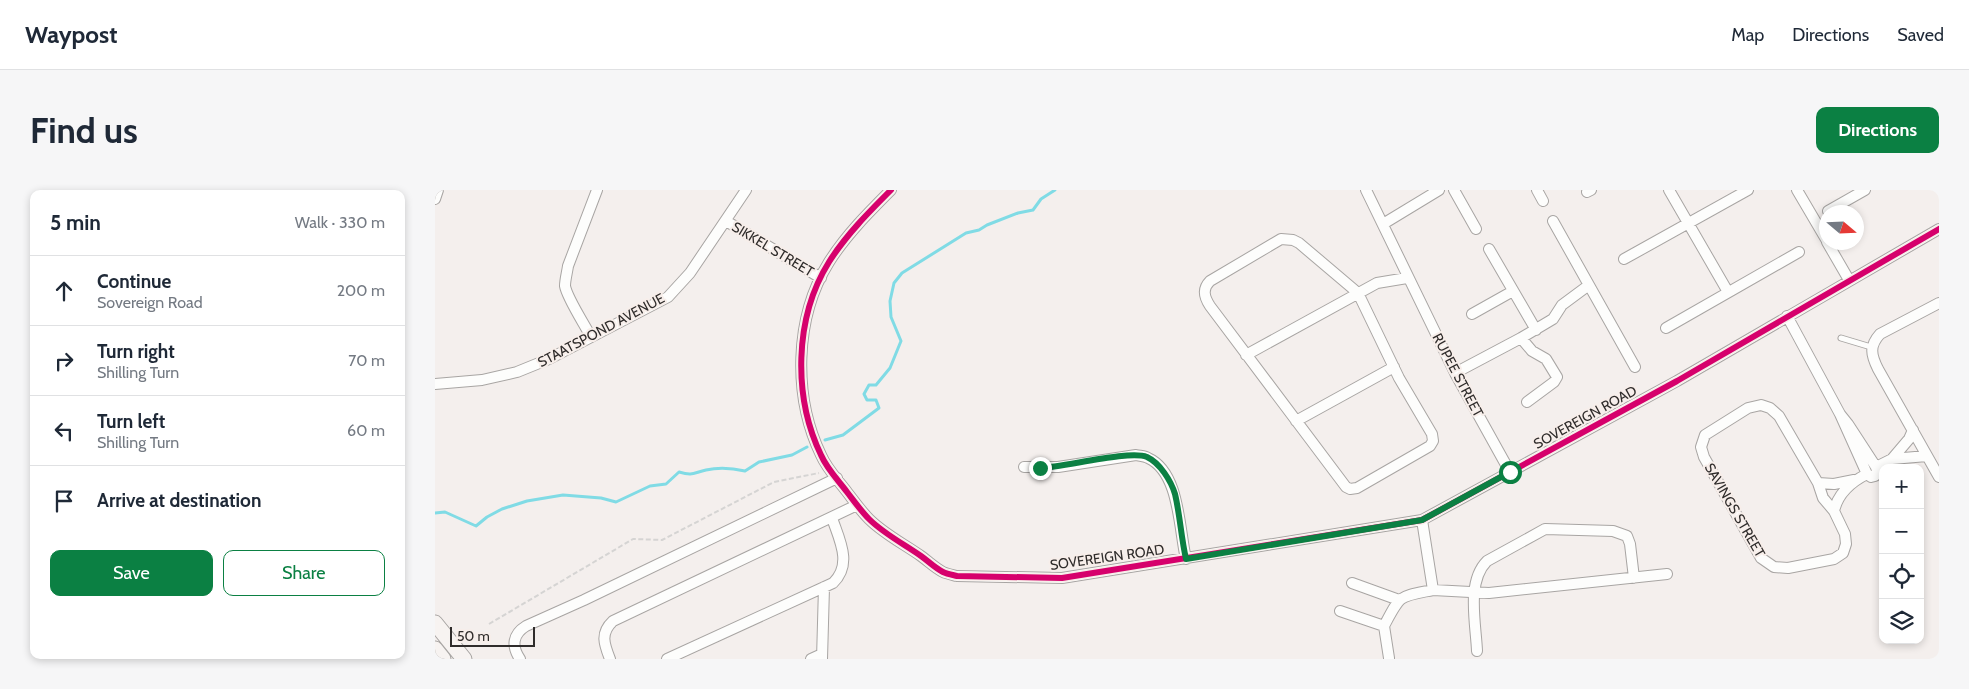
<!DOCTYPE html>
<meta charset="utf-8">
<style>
body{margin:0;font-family:Cabin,sans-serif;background:#f6f6f7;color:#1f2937}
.controls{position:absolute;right:15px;bottom:15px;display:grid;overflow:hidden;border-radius:10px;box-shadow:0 2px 8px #0003}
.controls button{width:45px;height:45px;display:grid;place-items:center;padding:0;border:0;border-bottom:1px solid #e0e1e3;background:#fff;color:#1f2937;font:25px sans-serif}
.compass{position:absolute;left:1384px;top:15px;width:45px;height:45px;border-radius:50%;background:#fff;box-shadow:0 2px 8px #0003;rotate:109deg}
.scale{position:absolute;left:15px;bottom:12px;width:85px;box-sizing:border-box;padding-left:5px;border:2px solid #2f2c2b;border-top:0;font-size:14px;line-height:18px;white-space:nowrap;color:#2f2c2b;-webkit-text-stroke:4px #f7eeea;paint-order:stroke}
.stop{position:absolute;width:15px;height:15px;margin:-11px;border:4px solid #0b8043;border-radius:50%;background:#fff}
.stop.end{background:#0b8043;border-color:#fff;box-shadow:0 1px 5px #0008}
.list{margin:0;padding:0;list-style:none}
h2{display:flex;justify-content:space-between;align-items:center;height:65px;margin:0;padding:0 20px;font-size:21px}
h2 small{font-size:16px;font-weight:400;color:#747a83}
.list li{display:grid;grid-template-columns:32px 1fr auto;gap:15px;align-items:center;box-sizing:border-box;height:70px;padding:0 20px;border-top:1px solid #e0e1e3}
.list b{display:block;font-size:19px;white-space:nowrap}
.list p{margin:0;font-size:16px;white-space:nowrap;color:#747a83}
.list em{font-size:16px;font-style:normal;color:#747a83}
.actions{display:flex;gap:10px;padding:15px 20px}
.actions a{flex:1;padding:11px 0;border:1px solid #0b8043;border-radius:10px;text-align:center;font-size:18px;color:#0b8043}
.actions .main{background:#0b8043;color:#fff}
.icon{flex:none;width:28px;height:28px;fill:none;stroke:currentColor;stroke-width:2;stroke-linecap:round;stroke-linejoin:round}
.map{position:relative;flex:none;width:1504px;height:469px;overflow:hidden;border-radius:10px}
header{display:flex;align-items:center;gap:30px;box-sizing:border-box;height:70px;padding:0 25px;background:#fff;border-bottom:1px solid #e0e1e3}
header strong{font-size:24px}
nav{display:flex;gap:28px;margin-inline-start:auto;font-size:18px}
.intro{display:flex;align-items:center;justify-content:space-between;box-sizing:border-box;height:120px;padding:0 30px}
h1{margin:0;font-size:35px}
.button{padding:12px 22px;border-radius:10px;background:#0b8043;color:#fff;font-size:18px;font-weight:700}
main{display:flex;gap:30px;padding:0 30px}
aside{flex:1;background:#fff;border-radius:10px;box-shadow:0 2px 8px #0003}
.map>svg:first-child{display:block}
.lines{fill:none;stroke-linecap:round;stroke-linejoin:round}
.stream{stroke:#80dbe5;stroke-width:3}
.service-casing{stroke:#a8a5a3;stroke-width:7}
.minor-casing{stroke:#a8a5a3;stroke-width:12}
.secondary-casing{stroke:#a8a5a3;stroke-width:17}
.path{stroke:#d5d4d3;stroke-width:2;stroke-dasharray:5 2.5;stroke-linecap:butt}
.service{stroke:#fdfdfc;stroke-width:5}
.minor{stroke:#fdfdfc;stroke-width:10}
.secondary{stroke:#f7f3f1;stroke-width:15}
.cycleway-casing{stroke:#f7eeea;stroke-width:9}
.cycleway{stroke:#d6006c;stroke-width:6}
.route{stroke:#0b8043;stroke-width:6}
.labels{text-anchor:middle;stroke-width:4;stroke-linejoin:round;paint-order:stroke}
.street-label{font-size:14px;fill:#2f2c2b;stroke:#f7eeea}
</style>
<header>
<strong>Waypost</strong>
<nav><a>Map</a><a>Directions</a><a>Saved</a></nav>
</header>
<div class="intro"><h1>Find us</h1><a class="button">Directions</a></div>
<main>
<aside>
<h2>5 min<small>Walk · 330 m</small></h2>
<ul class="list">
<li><svg class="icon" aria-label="ahead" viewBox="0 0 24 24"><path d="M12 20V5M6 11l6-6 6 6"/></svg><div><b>Continue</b><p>Sovereign Road</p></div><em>200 m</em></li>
<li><svg class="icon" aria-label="right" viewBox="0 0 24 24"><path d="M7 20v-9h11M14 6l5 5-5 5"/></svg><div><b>Turn right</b><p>Shilling Turn</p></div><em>70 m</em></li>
<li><svg class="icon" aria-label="left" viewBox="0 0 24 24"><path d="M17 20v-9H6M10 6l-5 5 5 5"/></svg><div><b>Turn left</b><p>Shilling Turn</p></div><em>60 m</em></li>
<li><svg class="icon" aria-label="arrive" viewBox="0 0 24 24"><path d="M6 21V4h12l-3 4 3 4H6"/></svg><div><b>Arrive at destination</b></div></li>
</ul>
<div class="actions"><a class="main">Save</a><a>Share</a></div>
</aside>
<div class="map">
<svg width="1504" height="469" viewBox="0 0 1504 469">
<rect width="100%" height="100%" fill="#f4efed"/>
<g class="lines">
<!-- stream -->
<path class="stream" d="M390,250L408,245L444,218L441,210H432L429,204L434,195H441L455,178L466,151L456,127L455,111L459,93L467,83L531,43L544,40L552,35L583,23L598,20L606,9L620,0
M0,323L10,322L41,336L52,327L67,319L92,311L128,305L166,308L181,312L215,296L231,294L244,282C258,286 258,283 271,280C284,277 297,278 310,281L324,272L357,265L372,257"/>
<defs>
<path id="service" d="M1406,148L1436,157"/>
<path id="minor" d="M456,0C434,22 411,45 394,72C359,128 358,207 386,265C392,279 403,290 412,302C419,311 426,321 434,329C449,344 469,354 486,366C493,371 500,378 508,382C512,384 518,385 522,386L627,388L987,330L1242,191L1504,39
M931,0L1020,183L1075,282
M1019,0L1041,39
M1102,0L1108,11
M1234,0L1293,102
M1362,0L1392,51
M1152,2L1156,0
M0,9L3,0
M1393,21L1430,0
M291,31L386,88
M1118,31L1200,177
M948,34L1004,0
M846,49L858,50L864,53L923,103L964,188L997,244L998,251L995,256L922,298L915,299L911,297L775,116C769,107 767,99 775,91Z
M1392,52L1414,90
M1054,59L1101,140
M1189,69L1313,0
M1504,113L1445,144C1434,156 1436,165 1443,179L1504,287
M1037,124L1078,101
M1352,126L1405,224L1432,284L1436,287L1440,286L1442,281L1441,277L1413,234L1405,224
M1231,138L1364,62
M156,147C150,135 132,108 130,96C130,90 132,83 133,76L162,0
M1086,148L1097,161L1111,169L1122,187L1119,192L1092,212
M811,165L942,93L972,88
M1020,183L1086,148L1118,129L1127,115L1154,95
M0,194L47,190L82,182L114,169L233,107L255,83L311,0
M1326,215L1335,218L1344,226L1383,293L1388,308L1399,321L1410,344L1411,354L1408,363L1399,369L1353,378L1339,377L1326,368L1269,267L1266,257L1270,245L1313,218Z
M861,231L959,177
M1457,269L1474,249L1478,240
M589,277H623L701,265C705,266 710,266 713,268C745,282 744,340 751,369
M1441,277L1457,269L1492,266
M1383,293L1399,294L1419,290
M1399,321C1403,303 1416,292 1432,284
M987,330L998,400L1054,403L1232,384
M917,393L964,410
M905,421L949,436C966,404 963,407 998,400
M949,436L954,468
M1042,461C1041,434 1031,392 1052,371L1110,339L1178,341L1192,346L1195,354L1199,388
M85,469C76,456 78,444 91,436L149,410L402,288
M175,469C169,454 165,443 178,431L422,315
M232,469L398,393C418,374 404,349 397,328
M376,469L387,464
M387,469L389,397"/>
<path id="secondary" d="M0,433L29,469
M0,459L8,469"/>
</defs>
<!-- service casing -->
<use href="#service" class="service-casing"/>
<!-- minor casing -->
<use href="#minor" class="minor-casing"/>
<!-- secondary casing -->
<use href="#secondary" class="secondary-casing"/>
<!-- path -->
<path class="path" d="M54,434L198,349L227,350L339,292L384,283"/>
<!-- service -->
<use href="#service" class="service"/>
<!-- minor -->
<use href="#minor" class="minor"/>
<!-- secondary -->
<use href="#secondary" class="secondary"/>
<defs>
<path id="cycleway" d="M456,0C434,22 411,45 394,72C359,128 358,207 386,265C392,279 403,290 412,302C419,311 426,321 434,329C449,344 469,354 486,366C493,371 500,378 508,382C512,384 518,385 522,386L627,388L987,330L1242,191L1504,39"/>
</defs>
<!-- cycleway casing -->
<use href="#cycleway" class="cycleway-casing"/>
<!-- cycleway -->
<use href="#cycleway" class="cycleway"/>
</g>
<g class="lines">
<!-- route -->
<path class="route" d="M605,278C630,277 694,260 712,267C725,273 736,291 740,304C745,325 746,347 751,369L987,330L1075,282"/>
</g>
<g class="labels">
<!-- street labels -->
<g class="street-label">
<text transform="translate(338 59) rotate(31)" y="5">SIKKEL STREET</text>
<text transform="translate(166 140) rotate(-28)" y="5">STAATSPOND AVENUE</text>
<text transform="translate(1023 185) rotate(62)" y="5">RUPEE STREET</text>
<text transform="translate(1150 227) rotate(-29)" y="5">SOVEREIGN ROAD</text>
<text transform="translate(1300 320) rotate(60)" y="5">SAVINGS STREET</text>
<text transform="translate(672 367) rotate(-8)" y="5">SOVEREIGN ROAD</text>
</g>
</g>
</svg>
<div class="controls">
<button>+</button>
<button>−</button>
<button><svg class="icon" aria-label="locate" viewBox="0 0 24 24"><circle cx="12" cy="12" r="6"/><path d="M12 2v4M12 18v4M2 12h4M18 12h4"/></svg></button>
<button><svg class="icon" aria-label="layers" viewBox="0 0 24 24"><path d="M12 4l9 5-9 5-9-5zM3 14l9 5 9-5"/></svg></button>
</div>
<svg class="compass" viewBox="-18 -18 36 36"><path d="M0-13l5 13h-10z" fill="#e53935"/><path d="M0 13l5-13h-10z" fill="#747a83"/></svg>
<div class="scale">50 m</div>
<div class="stop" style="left:1075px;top:282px"></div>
<div class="stop end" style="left:605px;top:278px"></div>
</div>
</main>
